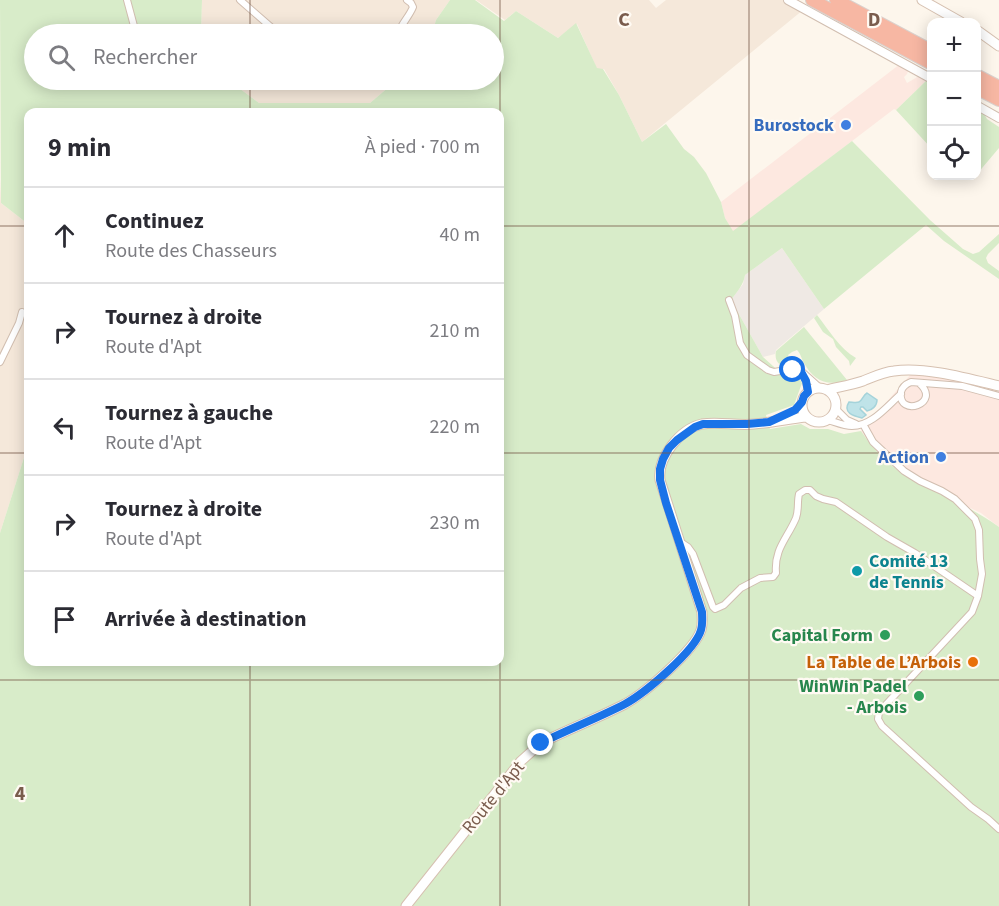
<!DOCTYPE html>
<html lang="fr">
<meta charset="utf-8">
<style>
body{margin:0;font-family:"Source Sans 3",sans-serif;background:#f2f2f3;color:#2b2b33}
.controls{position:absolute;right:18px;top:18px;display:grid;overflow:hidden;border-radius:12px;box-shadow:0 3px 15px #0003}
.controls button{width:54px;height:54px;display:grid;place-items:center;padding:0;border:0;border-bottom:2px solid #e1e1e2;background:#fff;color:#2b2b33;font:30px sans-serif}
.stop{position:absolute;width:18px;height:18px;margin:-14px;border:4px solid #1a73e8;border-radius:50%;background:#fff}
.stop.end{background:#1a73e8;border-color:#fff;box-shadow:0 2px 6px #0008}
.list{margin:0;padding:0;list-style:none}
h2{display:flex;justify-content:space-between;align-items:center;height:78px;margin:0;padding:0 24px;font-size:26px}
h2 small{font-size:20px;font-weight:400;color:#7c7c81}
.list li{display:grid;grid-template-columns:39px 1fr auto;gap:18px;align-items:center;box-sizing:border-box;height:96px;padding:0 24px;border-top:2px solid #e1e1e2}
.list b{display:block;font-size:22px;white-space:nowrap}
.list p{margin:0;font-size:20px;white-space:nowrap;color:#7c7c81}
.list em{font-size:20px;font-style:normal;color:#7c7c81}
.icon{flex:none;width:33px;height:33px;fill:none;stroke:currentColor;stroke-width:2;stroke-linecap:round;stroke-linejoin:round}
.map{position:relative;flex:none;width:999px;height:906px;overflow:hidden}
.search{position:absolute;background:#fff;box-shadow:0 3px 15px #0003;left:24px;top:24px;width:480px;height:66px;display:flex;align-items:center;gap:15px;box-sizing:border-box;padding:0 21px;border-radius:33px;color:#7c7c81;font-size:22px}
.panel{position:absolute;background:#fff;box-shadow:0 3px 15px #0003;left:24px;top:108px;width:480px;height:558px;border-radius:12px}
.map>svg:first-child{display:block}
.residential{fill:#f5e8da}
.commercial{fill:#fde8e0}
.industrial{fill:#efe9e4}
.green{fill:#d8ecc9}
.water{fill:#bfe3e8;stroke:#a5d3da;stroke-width:1.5}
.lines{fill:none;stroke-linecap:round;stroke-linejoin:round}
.minor-casing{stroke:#d1beb0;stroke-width:8}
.tertiary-casing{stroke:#d1beb0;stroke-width:10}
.secondary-casing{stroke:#d6c0b0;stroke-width:11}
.motorway-casing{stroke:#dad1cd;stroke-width:14}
.minor{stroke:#fff;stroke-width:6}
.tertiary{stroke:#fff;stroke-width:8}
.secondary{stroke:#fff;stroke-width:9}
.motorway{stroke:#f7b7a3;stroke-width:12}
.route{stroke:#1a73e8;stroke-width:8}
.grid{fill:none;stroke:#7a5c4d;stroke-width:1.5;stroke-opacity:0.55}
.shop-dot{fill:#3f7fe0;stroke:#fffaf3;stroke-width:2}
.culture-dot{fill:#0f9aa8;stroke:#fffaf3;stroke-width:2}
.leisure-dot{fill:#2e9e5b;stroke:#fffaf3;stroke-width:2}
.food-dot{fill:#e8710a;stroke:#fffaf3;stroke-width:2}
.labels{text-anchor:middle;stroke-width:4.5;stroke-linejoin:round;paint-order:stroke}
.shop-label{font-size:18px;font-weight:bold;fill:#366cbe;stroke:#fffaf3;text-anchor:end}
.culture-label{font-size:18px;font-weight:bold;fill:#0d838f;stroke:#fffaf3;text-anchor:start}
.leisure-label{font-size:18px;font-weight:bold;fill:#27864d;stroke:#fffaf3;text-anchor:end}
.food-label{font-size:18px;font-weight:bold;fill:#c56008;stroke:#fffaf3;text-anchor:end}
.street-label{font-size:18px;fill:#7a5c4d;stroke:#fffaf3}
.grid-label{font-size:20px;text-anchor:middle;font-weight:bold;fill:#7a5c4d;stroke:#fffaf3;stroke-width:4.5;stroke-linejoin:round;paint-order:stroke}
</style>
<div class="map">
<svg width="999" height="906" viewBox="0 0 999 906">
<rect width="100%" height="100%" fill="#fdf6ec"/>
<!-- residential -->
<path class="residential" d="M202,0H450L436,20L432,34H201Z
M476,0H649L656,8L666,0H784L803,10L642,142L619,95L604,69H597L577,24L558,38L516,11L505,20Z
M228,80H397L370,103H259Z
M0,179L1,203L28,224V445L0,533Z"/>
<!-- commercial -->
<path class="commercial" d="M900,64L908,71L907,74L904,77L907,83L919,76L928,79L896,110L894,109L733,232L725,218L721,202Z
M911,374L947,377L999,390V527L981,513L913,481L897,470L884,458L870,444L861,431Z"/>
<!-- industrial -->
<path class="industrial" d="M782,248L824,309L776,350L775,354L763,357L731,300L743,284L745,275Z"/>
<!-- green -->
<path class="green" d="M0,0H202L201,34H34V80H228L259,103H370L397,80H494V34H432L436,20L450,0H475L504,21L516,11L558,38L576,23L597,68L603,69L619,95L642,142L666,124L684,149L694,157L706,173L721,202L725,218L733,231L852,141L930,220L963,249L973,254L979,252L999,234V243L988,254L986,258L988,263L999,271V279L944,241L926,225L824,309L782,248L745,275C744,284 737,292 731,300L763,357L783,375L797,374L802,383L794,405L766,415L770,429L801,424L810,429H828L844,434L861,431C874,451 892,468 912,480C918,484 926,487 933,490C956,501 978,512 999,527V906H0V533L28,445V662H500V112H28V224L1,203Z
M928,79L931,81V148L896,110Z
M977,107L982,110L987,119L999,127V148L977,174Z
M817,315C829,330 839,348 856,358L850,366L849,361L836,347L833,339L823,332L814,318Z
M804,327L847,380C827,387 814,381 804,363C801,358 801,354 797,350L792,352L788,355L789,358L793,360V362L789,367C779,367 774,361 776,351Z"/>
<!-- water -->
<path class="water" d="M867,393L877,400C877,406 872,410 867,411L863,407H861L860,409L866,415L862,418C854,416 842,413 849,402C852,402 856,403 859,402C862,401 863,395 867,393Z"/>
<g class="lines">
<defs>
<path id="minor" d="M127,0L134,26L133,34
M240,0L279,34
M398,34C401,24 409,17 413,7L411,3L407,0
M729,300L735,316L740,343L747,355L768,370L774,372L786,370H800L820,388
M0,362L19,323L22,312
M802,373L806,381L808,392
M919,383C943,404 897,418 901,392C902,387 906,384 911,382L962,386L999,396
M836,409L847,420L856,424
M828,420C835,422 844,426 852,426C872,426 887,406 901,394
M863,424L873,442L904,471L920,481L942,491L955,499L975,519L979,530L980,559L982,574L978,596L972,612L879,712L878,719L882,726L971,807L988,819L999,829
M679,541L688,547L693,554L713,607L715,609L724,605L741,588L760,578L773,577L776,573C774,549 787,539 796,518C799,510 797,502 799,494L805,490H810L816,496L823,499L836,502L887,537L915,553L978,596"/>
<path id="tertiary" d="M788,0L932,79
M976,105L999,118"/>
<path id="secondary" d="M922,0L961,22
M978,31L999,46
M802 405a17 17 0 1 1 34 0a17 17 0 1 1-34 0Z
M827,390C839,387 851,385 863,381C873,377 883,372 894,371C923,366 970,379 999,386
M406,906L521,761L541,743C569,729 598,718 625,704C645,693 694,651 701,630C703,624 702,618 702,612L660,480C657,458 680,429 702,424C718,421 737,426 754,424C771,423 788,419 805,417"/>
<path id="motorway" d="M812,0L932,64
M836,0L932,51
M976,75L999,87
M976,88L999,100"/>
</defs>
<!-- minor casing -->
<use href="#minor" class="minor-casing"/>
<!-- tertiary casing -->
<use href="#tertiary" class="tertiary-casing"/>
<!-- secondary casing -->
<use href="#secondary" class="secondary-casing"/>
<!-- motorway casing -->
<use href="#motorway" class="motorway-casing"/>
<!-- minor -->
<use href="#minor" class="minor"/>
<!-- tertiary -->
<use href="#tertiary" class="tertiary"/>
<!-- secondary -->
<use href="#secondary" class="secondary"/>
<!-- motorway -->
<use href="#motorway" class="motorway"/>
</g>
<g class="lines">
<!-- route -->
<path class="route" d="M541,743C569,729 598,718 625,704C645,693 695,651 701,630C703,624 702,618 702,612L666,503L660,480V469L663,459L669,448L677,440L695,427L703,424H747L769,422L795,410L802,402L804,396L808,392L806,381L800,370H793"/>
</g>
<!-- grid -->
<path class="grid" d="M250,0V34M500,0V112M749,0V906M250,80V112M500,112V662M0,226H28M500,226H999M0,453H28M500,453H999M250,662V906M500,662V906M0,680H999"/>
<!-- markers -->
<g class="shop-dot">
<circle cx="846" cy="125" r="6"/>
<circle cx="941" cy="457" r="6"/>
</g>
<circle class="culture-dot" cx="857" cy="571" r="6"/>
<g class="leisure-dot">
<circle cx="885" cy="635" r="6"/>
<circle cx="919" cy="696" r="6"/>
</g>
<circle class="food-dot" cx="973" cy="662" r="6"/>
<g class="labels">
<!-- shop labels -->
<g class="shop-label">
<text x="834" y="131">Burostock</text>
<text x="929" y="463">Action</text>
</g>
<!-- culture labels -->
<g class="culture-label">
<text x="869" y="567">Comité 13<tspan x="869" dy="21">de Tennis</tspan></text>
</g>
<!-- leisure labels -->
<g class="leisure-label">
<text x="873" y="641">Capital Form</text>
<text x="907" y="692">WinWin Padel<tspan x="907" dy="21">- Arbois</tspan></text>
</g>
<!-- food labels -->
<g class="food-label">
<text x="961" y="668">La Table de L’Arbois</text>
</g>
<!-- street labels -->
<g class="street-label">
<text transform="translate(493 797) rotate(-51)" y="6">Route d'Apt</text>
</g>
</g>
<g class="grid-label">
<text x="624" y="26">C</text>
<text x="874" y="26">D</text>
<text x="20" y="800">4</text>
</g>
</svg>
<div class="controls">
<button>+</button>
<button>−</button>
<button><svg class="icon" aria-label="locate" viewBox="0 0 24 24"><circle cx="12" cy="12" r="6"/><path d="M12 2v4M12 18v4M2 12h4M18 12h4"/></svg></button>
</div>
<div class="stop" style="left:793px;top:370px"></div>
<div class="stop end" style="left:541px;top:743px"></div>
<div class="search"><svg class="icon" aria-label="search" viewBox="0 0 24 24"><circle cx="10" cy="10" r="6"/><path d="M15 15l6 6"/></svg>Rechercher</div>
<section class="panel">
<h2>9 min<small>À pied · 700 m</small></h2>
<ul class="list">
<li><svg class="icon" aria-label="ahead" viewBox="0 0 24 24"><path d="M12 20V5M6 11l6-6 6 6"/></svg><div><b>Continuez</b><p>Route des Chasseurs</p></div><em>40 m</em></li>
<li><svg class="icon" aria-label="right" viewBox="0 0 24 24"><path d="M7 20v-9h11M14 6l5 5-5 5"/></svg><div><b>Tournez à droite</b><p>Route d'Apt</p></div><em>210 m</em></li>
<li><svg class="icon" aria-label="left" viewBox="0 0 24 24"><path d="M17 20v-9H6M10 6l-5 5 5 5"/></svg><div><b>Tournez à gauche</b><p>Route d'Apt</p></div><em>220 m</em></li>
<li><svg class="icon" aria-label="right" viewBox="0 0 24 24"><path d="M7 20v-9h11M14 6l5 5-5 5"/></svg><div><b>Tournez à droite</b><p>Route d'Apt</p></div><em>230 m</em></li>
<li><svg class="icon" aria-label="arrive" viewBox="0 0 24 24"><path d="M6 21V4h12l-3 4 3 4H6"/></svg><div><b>Arrivée à destination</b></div></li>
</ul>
</section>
</div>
